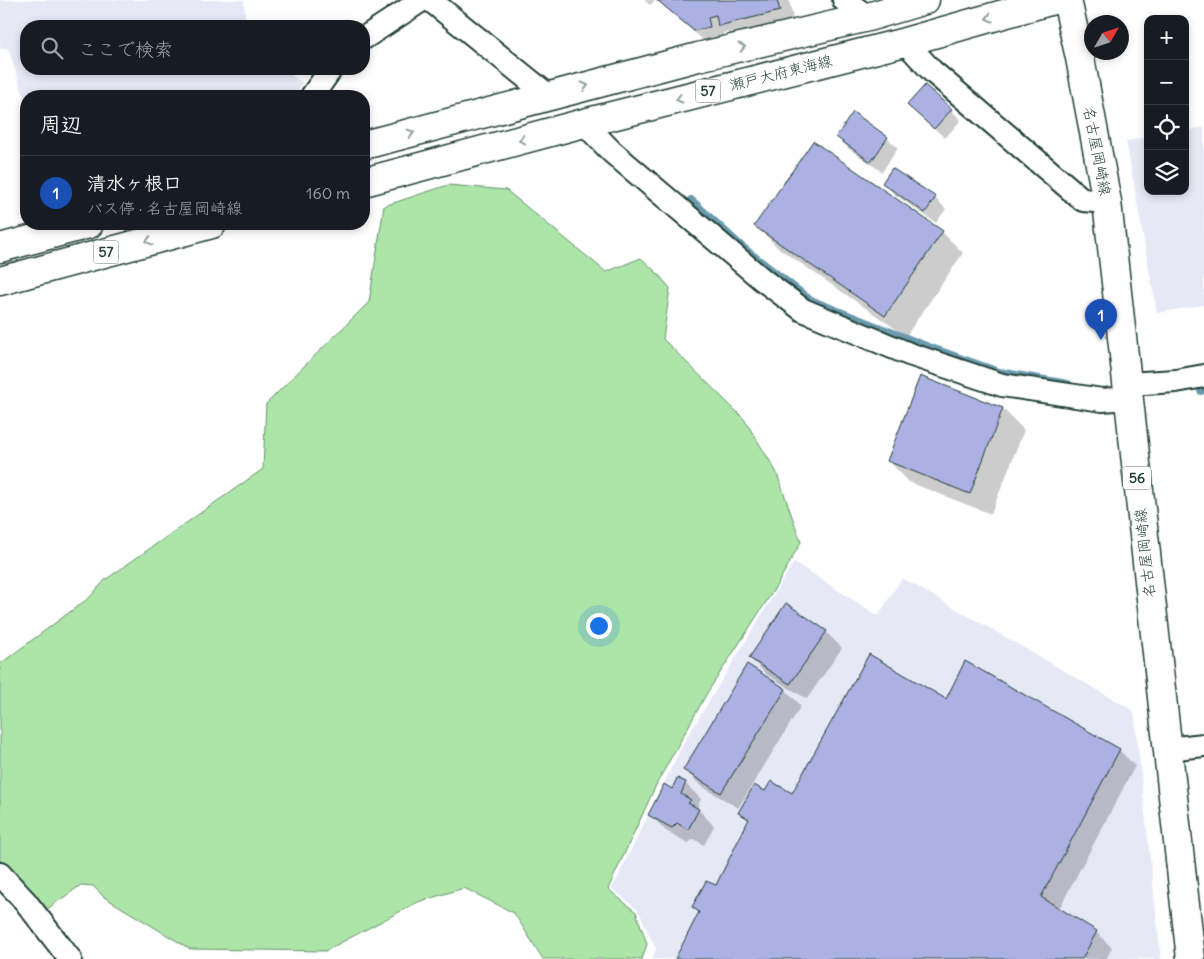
<!DOCTYPE html>
<html lang="ja">
<meta charset="utf-8">
<style>
body{margin:0;font-family:Delius,"Klee One",sans-serif;background:#242831;color:#f1f3f6}
.controls{position:absolute;right:15px;top:15px;display:grid;overflow:hidden;border-radius:10px;box-shadow:0 2px 8px #0003}
.controls button{width:45px;height:45px;display:grid;place-items:center;padding:0;border:0;border-bottom:1px solid #363941;background:#171b24;color:#f1f3f6;font:25px sans-serif}
.compass{position:absolute;left:1084px;top:15px;width:45px;height:45px;border-radius:50%;background:#171b24;box-shadow:0 2px 8px #0003;rotate:51deg}
.you{position:absolute;left:598px;top:625px;width:18px;height:18px;margin:-12px;border:4px solid #fff;border-radius:50%;background:#1a73e8;box-shadow:0 0 0 8px #1a73e833}
.badge{display:grid;place-items:center;width:32px;height:32px;border-radius:50%;background:#2563eb;color:#fff;font-size:16px;font-weight:700}
.pin{position:absolute;translate:-50% -41px;filter:drop-shadow(0 1px 2px #0008)}
.pin::after{content:'';position:absolute;top:26px;width:18px;height:15px;background:inherit;clip-path:polygon(0 0,100% 0,50% 100%)}
.list{margin:0;padding:0;list-style:none}
h2{display:flex;justify-content:space-between;align-items:center;height:65px;margin:0;padding:0 20px;font-size:21px}
h2 small{font-size:16px;font-weight:400;color:#9ea1a6}
.list li{display:grid;grid-template-columns:32px 1fr auto;gap:15px;align-items:center;box-sizing:border-box;height:75px;padding:0 20px;border-top:1px solid #363941}
.list b{display:block;font-size:19px;white-space:nowrap}
.list p{margin:0;font-size:16px;white-space:nowrap;color:#9ea1a6}
.list em{font-size:16px;font-style:normal;color:#9ea1a6}
.icon{flex:none;width:28px;height:28px;fill:none;stroke:currentColor;stroke-width:2;stroke-linecap:round;stroke-linejoin:round}
.map{position:relative;flex:none;width:1204px;height:959px;overflow:hidden}
.search{position:absolute;background:#171b24;box-shadow:0 2px 8px #0003;left:20px;top:20px;width:350px;height:55px;display:flex;align-items:center;gap:12px;box-sizing:border-box;padding:0 18px;border-radius:20px;color:#9ea1a6;font-size:19px}
.panel{position:absolute;background:#171b24;box-shadow:0 2px 8px #0003;left:20px;top:90px;width:350px;height:140px;border-radius:20px}
.map>svg:first-child{display:block}
.built{fill:#e6e8f6}
.green{fill:#ade5a8;stroke:#66916e}
.shadow{fill:#0003}
.lines{fill:none;stroke-linecap:round;stroke-linejoin:round}
.stream{stroke:#6b9aad;stroke-width:8}
.building{fill:#abb1e2;stroke:#1f3d34}
.minor-casing{stroke:#1f3d34;stroke-width:26}
.major-casing{stroke:#1f3d34;stroke-width:31}
.minor{stroke:#fff;stroke-width:22}
.major{stroke:#fff;stroke-width:28}
.oneway{stroke:#8f9e9a}
.labels{text-anchor:middle;stroke-width:4.5;stroke-linejoin:round;paint-order:stroke}
.shield{fill:#fff;stroke:#627771;stroke-width:1}
.shield-label{font-size:14px;font-weight:bold;fill:#1f3d34}
.street-label{font-size:15px;fill:#1f3d34;stroke:#fff}
</style>
<div class="map">
<svg width="1204" height="959" viewBox="0 0 1204 959">
<rect width="100%" height="100%" fill="#fff"/>
<filter id="ink" filterUnits="userSpaceOnUse"><feTurbulence type="fractalNoise" baseFrequency=".02" numOctaves="2"/><feDisplacementMap in="SourceGraphic" scale="10" xChannelSelector="R" yChannelSelector="G"/><feConvolveMatrix kernelMatrix="1 2 1 2 8 2 1 2 1" color-interpolation-filters="sRGB"/></filter>
<g filter="url(#ink)">
<!-- built -->
<path class="built" d="M0,0H244L246,26H26V69H281L302,82L296,96H26V104L8,48L0,49Z
M1204,127V305L1157,313L1126,141L1148,137V191H1185V131Z
M794,562L878,616L902,578L1134,711L1161,959H652L656,949L638,910L612,889L683,744Z"/>
<!-- green -->
<path class="green" d="M448,185L506,190L606,272L641,258L658,274L670,288L663,339L744,419L776,471L801,542L777,585L707,693L657,783L608,889L636,912L647,944L642,959H543L514,913L464,888L418,902L325,951L190,949L104,897L93,886L81,885L43,912L0,863V664L90,597L105,580L263,469L266,404L369,302L384,206Z"/>
<!-- shadow -->
<path class="shadow" d="M644,0H655L650,5Z
M655,0H789L795,27L736,41L727,32L723,33L725,43L711,47L658,1L657,3Z
M951,110L961,120L945,138L920,116Z
M837,137L887,138L898,148L882,172L848,148Z
M813,143L942,232L963,253L906,336L777,247L756,226Z
M883,183L935,198L946,209L936,223L894,194Z
M921,377L1003,409L1024,430L991,514L909,482L889,461Z
M826,632L842,648L807,699L766,674L750,658Z
M748,666L786,690L801,706L738,808L700,785L684,769Z
M946,701L1119,750L1135,766L1059,909L1096,932L1112,948L1106,959H676L700,913L693,907L716,886L750,822L740,812L766,792L792,795Z
M685,783L701,799L697,808L714,826L704,845L694,839L688,843L666,831L650,815L672,791Z"/>
<g class="lines">
<!-- stream -->
<path class="stream" d="M691,200L742,247L810,300L926,346L999,372L1068,384
M1201,391L1204,390"/>
</g>
<!-- building -->
<path class="building" d="M657,0H777L780,11L718,26L716,15L708,17L710,27L694,31Z
M925,85L952,109L934,129L907,105Z
M853,112L888,137L871,162L836,137Z
M813,141L943,231L885,316L754,226Z
M892,168L936,197L925,213L882,183Z
M920,376L1003,408L970,494L887,461Z
M786,603L827,631L790,684L749,658Z
M869,654L946,699L965,661L1120,749L1041,897L1097,931L1082,959H675L699,912L692,907L706,881L716,885L749,819L738,813L754,785L765,791L771,781L792,793Z
M747,664L786,689L721,793L683,770Z
M677,778L686,782L681,794L691,800L688,803L699,809L688,830L677,823L672,828L648,815L664,784L672,789Z"/>
<g class="lines">
<defs>
<path id="minor" d="M430,0L549,96
M844,0L868,17
M364,38L422,0
M905,42L932,71L1083,200L1107,202
M312,96L331,69
M584,123L612,152L763,280L803,310L909,354L1002,385L1102,400L1129,398
M1127,384L1176,381L1204,376
M1167,749L1204,745
M0,874L25,901L70,959"/>
<path id="major" d="M1067,0L1080,58L1107,202L1191,959
M364,145L698,57L868,17L925,0
M364,182L584,123L905,42L1053,0
M0,248L89,224
M0,281L212,224"/>
</defs>
<!-- minor casing -->
<use href="#minor" class="minor-casing"/>
<!-- major casing -->
<use href="#major" class="major-casing"/>
<!-- minor -->
<use href="#minor" class="minor"/>
<!-- major -->
<use href="#major" class="major"/>
</g>
<!-- one-way arrows -->
<defs><path id="oneway-chevron" d="M-2-3.5L2.5 0L-2 3.5" fill="none" stroke-width="1.6" stroke-linecap="round" stroke-linejoin="round" transform="scale(1.25)"/></defs>
<g class="oneway">
<use href="#oneway-chevron" transform="translate(989 18) rotate(164)"/>
<use href="#oneway-chevron" transform="translate(742 47) rotate(-13)"/>
<use href="#oneway-chevron" transform="translate(585 86) rotate(-14)"/>
<use href="#oneway-chevron" transform="translate(679 99) rotate(166)"/>
<use href="#oneway-chevron" transform="translate(411 133) rotate(-15)"/>
<use href="#oneway-chevron" transform="translate(522 140) rotate(165)"/>
<use href="#oneway-chevron" transform="translate(149 241) rotate(165)"/>
</g>
</g>
<g class="labels">
<!-- shield labels -->
<g class="shield">
<rect x="695.5" y="79.5" width="25" height="23" rx="4"/>
<rect x="93.5" y="240.5" width="25" height="23" rx="4"/>
<rect x="1123" y="466.5" width="28" height="23" rx="4"/>
</g>
<g class="shield-label">
<text x="708" y="96">57</text>
<text x="106" y="257">57</text>
<text x="1137" y="483">56</text>
</g>
<!-- street labels -->
<g class="street-label">
<text transform="translate(781 73) rotate(-14)" y="5">瀬戸大府東海線</text>
<text transform="translate(1097 151) rotate(79)" y="5">名古屋岡崎線</text>
<text transform="translate(1145 553) rotate(-96)" y="5">名古屋岡崎線</text>
</g>
</g>
</svg>
<div class="controls">
<button>+</button>
<button>−</button>
<button><svg class="icon" aria-label="locate" viewBox="0 0 24 24"><circle cx="12" cy="12" r="6"/><path d="M12 2v4M12 18v4M2 12h4M18 12h4"/></svg></button>
<button><svg class="icon" aria-label="layers" viewBox="0 0 24 24"><path d="M12 4l9 5-9 5-9-5zM3 14l9 5 9-5"/></svg></button>
</div>
<svg class="compass" viewBox="-18 -18 36 36"><path d="M0-13l5 13h-10z" fill="#e53935"/><path d="M0 13l5-13h-10z" fill="#9ea1a6"/></svg>
<div class="you"></div>
<div class="pin badge" style="left:1101px;top:340px;background:#1a4fb4">1</div>
<div class="search"><svg class="icon" aria-label="search" viewBox="0 0 24 24"><circle cx="10" cy="10" r="6"/><path d="M15 15l6 6"/></svg>ここで検索</div>
<section class="panel">
<h2>周辺<small></small></h2>
<ul class="list">
<li><span class="badge" style="background:#1a4fb4">1</span><div><b>清水ヶ根口</b><p>バス停 · 名古屋岡崎線</p></div><em>160 m</em></li>
</ul>
</section>
</div>
